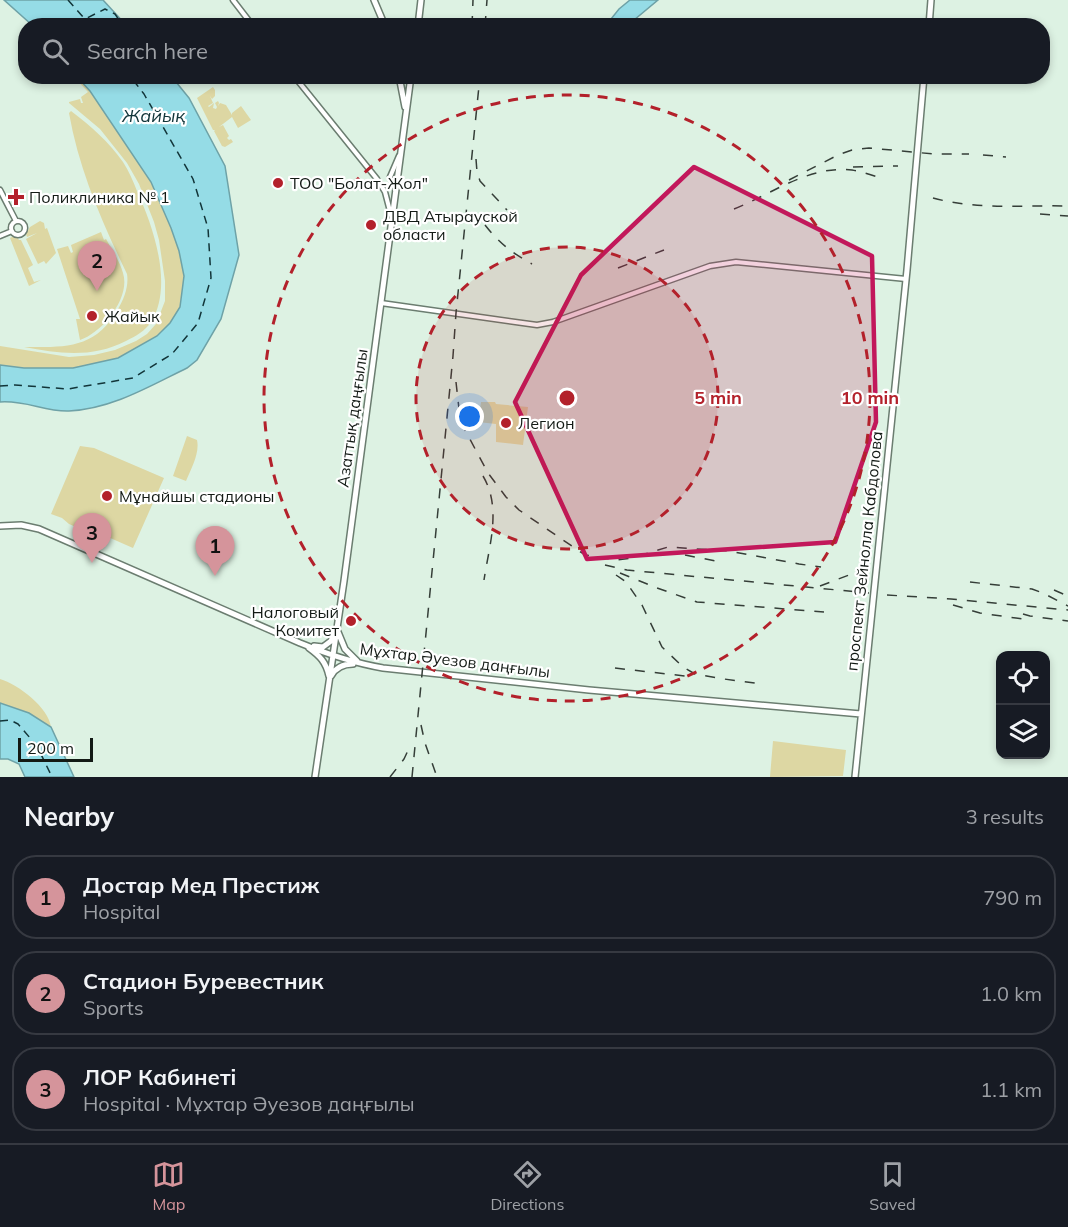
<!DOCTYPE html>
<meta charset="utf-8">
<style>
body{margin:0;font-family:Mulish,sans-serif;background:#242831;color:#f1f3f6}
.controls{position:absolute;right:18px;bottom:18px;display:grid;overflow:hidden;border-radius:12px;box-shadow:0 3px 9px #0003}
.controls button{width:54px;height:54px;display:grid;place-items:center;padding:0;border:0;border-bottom:2px solid #363941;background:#171b24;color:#f1f3f6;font:30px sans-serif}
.scale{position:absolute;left:18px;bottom:15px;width:75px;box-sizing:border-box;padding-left:6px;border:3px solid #131a15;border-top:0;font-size:16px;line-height:21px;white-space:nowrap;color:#131a15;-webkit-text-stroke:4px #fff;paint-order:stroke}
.you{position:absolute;left:470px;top:417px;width:21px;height:21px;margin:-15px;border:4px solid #fff;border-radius:50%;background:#1a73e8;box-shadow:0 0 0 9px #1a73e833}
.badge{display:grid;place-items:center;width:39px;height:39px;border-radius:50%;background:#d5949b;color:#111;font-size:20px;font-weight:700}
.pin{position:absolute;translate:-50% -50px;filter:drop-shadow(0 2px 3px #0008)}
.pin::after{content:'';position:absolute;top:32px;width:21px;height:18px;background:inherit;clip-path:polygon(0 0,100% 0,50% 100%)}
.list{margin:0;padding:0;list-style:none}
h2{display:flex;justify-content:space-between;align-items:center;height:78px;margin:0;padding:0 24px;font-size:26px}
h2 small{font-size:20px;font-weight:400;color:#9ea1a6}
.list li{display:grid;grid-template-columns:39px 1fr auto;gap:18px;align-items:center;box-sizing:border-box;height:84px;margin:0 12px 12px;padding:0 12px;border:2px solid #363941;border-radius:24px}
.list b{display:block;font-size:22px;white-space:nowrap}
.list p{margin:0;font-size:20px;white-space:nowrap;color:#9ea1a6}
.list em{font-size:20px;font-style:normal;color:#9ea1a6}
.icon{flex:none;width:33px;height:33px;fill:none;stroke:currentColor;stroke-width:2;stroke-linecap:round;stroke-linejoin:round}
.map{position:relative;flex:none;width:1068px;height:777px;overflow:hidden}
.search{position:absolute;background:#171b24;box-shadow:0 3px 9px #0003;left:18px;right:18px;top:18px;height:66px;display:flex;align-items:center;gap:15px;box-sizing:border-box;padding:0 21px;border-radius:24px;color:#9ea1a6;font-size:22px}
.sheet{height:366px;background:#171b24}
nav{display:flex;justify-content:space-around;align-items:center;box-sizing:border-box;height:84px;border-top:2px solid #363941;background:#171b24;font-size:16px;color:#9ea1a6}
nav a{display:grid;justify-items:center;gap:3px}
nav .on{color:#d5949b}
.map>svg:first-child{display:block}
.green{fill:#ddd7a3}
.water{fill:#95dce6;stroke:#6ea2a7;stroke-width:1.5}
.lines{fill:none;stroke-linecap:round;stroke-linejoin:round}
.ferry{stroke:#123539;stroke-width:1.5;stroke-dasharray:8 6;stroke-linecap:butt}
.minor-casing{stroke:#6b7d70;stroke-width:7}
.major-casing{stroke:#6b7d70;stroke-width:8}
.minor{stroke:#fff;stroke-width:4}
.major{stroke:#fff;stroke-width:5}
.rail{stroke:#353e38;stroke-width:1.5;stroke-dasharray:10 10;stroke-linecap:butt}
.marked{fill:#c2185b;fill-opacity:0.2;stroke:#c2185b;stroke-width:4.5;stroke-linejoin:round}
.ring{fill:none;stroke:#b3212b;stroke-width:3;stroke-dasharray:10 8}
.poi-dot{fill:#b3212b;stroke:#fff;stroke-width:2}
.labels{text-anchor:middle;stroke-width:4.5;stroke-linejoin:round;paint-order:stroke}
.poi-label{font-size:16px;fill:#131a15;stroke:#fff;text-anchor:start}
.street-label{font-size:16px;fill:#131a15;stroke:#fff}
.water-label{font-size:18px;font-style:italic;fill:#123539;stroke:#fff}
.centre{fill:#b3212b;stroke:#fff;stroke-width:3}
.ring-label{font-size:18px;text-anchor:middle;font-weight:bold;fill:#b3212b;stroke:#fff;stroke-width:4.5;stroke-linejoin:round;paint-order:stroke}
</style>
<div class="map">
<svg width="1068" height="777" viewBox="0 0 1068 777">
<rect width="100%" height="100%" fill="#ddf2e3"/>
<!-- green -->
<path class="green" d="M74,77H77L90,91L151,182L171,228L179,250L184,276L180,307L170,323L157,336L118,358L73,368H24L0,365V346L69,357L94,355L115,350L136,341L147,334L156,324L165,301V281L159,240L154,222L139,184L127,163L100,129L69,103V102L80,99L81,103H83L81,97L88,92Z
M213,87L215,90V96L212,99L210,96L213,103L208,106L209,107L214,103L213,108L216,109L217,107L215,103L218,101L219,103L218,106L220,103L226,105L232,115V113L241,106L251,120L238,128L232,117L219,127L223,125L229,136L227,138L229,140L231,139L233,142L225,147L222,146L214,131L215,130H213L197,98Z
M71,111C91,126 109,142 123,162C129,171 133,181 137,191C153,226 174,286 151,322C145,331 136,336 126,341C93,358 60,354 24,347C64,347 95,350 118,309C124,299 129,286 127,274C102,222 79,170 69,113Z
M40,221L44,223L45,229L47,228L56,253L46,264L44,261L38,264L26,239L37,233L27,237L26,234L30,227Z
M101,232L104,240L106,239C112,250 120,262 123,273C131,298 102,333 80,340L76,319H80L57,249L68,246L71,253L73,252L71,245Z
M14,236L17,237L19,240H21L33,265L28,268L34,282L41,280L29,286L10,238Z
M481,402H495L496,404L528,407L523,445L496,442V424L478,422Z
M187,436L197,440C200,453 191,469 186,481L173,476Z
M80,446L94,448L164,478L133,548L92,530L93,528L85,525L81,533L79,534L76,529L78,524L76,527L69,524L62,518L51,514Z
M0,679C18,684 49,708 51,727L29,713L0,703Z
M773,741L846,750L843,776L770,777Z"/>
<!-- water -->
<path class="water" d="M4,0H103L126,25H32Z
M630,0H658L628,25H615L611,19L619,9Z
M77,77H172L189,98L225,166L239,255L221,319L197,360L187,368C150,386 112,409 69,411C45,412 26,400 0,402V365L24,368H73L118,358L157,336L170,323L180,307L184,276L179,251L171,228L151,182L90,91Z
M0,703L29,713L51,727L74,777H25L19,764L8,759H0Z"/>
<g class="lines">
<!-- ferry -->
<path class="ferry" d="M68,0L84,18H87L105,9L115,14L123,26
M0,386L15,385L68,389L133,378L172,354L198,323L211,278L208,228L193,179L144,94L130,76
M0,721L10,720L18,724L37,746L52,777"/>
<defs>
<path id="minor" d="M233,0L253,26
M294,76L377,179L385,192L391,215
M390,177L399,156
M0,190L16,221
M11 228a7 7 0 1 1 14 0a7 7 0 1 1-14 0Z
M0,236L12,231
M381,303L537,325L553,322L710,266L736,262L906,279"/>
<path id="major" d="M374,0L385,26
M418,26L421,0
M929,26L931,0
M399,76L405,107
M0,526L21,525L39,529L300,643C327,654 354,663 383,668L589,690L861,714
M338,632L345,649L357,661
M314,646L323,647L331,641L334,634
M309,648C320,656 326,662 329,676
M331,676C336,667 343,664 353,664
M315,777L344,581L411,76
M855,777L907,270L924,76"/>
</defs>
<!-- minor casing -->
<use href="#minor" class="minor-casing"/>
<!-- major casing -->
<use href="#major" class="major-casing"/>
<!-- minor -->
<use href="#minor" class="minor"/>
<!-- major -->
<use href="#major" class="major"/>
<!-- rail -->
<path class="rail" d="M472,26L473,0
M485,26L487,0
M983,155L1006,157
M476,159L477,172L480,181L507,210
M853,167L898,166
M789,180L838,155L852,150L869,148L934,154H969
M933,198C977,210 1022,205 1068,206
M734,209C772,194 809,165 852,170C863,172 874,176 884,179
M1040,214L1068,216
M485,225C500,244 511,252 532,264
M618,268L664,250
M456,382L459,409L465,430L488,473L506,497L519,510L585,555L617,560L632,558L668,547L683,548L729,551L799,564L821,567
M483,476C502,508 489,546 484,580
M685,555L716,561
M605,565L627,570L869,593
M620,573L657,588L697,602L824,612
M616,575L626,582L642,605L662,647L683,667L695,674L724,679L762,684
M970,582L1032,589L1043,593L1068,606
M820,586L849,575
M1054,590L1068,596
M887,595L951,599L1068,610
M953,605L980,613L1030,620
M1023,614L1030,616L1068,621
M615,668L694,677
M421,725L425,743L437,777
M390,777L404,759L411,744
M412,777L453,356L456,313L480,76"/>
</g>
<!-- marked area -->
<path class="marked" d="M694,167L872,256L876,422L835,542L587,559L515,402L581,275Z"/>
<!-- distance rings -->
<circle cx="567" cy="398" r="151" fill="#b3212b" fill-opacity=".12"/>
<g class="ring">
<circle cx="567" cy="398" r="151"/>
<circle cx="567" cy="398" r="303"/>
</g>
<!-- markers -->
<g class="poi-dot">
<circle cx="278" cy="183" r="6"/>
<path d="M13 188h6v6h6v6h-6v6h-6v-6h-6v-6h6z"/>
<circle cx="371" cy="225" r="6"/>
<circle cx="92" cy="316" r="6"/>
<circle cx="506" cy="423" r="6"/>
<circle cx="107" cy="496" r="6"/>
<circle cx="351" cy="621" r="6"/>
</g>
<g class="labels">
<!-- poi labels -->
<g class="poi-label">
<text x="290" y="189">ТОО "Болат-Жол"</text>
<text x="29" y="203">Поликлиника № 1</text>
<text x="383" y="222">ДВД Атырауской<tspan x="383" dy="18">области</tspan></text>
<text x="104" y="322">Жайык</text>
<text x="518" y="429">Легион</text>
<text x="119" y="502">Мұнайшы стадионы</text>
<text x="339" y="618" text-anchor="end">Налоговый<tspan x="339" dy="18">Комитет</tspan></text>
</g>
<!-- street labels -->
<g class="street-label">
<text transform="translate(352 418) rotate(-82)" y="6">Азаттық даңғылы</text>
<text transform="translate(864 551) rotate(-84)" y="6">проспект Зейнолла Кабдолова</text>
<text transform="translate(455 660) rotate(7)" y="6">Мұхтар Әуезов даңғылы</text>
</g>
<!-- water labels -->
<g class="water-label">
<text x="154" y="122">Жайық</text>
</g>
</g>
<circle cx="567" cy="398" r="9" class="centre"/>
<g class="ring-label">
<text x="718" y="404">5 min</text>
<text x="870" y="404">10 min</text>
</g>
</svg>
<div class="controls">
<button><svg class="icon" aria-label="locate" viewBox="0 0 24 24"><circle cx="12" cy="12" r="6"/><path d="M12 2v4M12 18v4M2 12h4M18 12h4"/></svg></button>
<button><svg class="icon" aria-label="layers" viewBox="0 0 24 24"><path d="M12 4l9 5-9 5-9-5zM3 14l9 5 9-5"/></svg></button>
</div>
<div class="scale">200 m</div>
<div class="you"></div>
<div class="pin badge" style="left:215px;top:576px">1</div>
<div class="pin badge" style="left:97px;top:291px">2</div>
<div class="pin badge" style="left:92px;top:563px">3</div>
<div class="search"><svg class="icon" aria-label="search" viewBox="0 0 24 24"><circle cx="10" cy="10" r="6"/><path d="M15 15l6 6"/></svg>Search here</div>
</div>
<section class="sheet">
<h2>Nearby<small>3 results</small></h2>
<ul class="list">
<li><span class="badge">1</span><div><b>Достар Мед Престиж</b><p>Hospital</p></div><em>790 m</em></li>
<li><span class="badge">2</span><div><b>Стадион Буревестник</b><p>Sports</p></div><em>1.0 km</em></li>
<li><span class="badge">3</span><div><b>ЛОР Кабинетi</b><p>Hospital · Мұхтар Әуезов даңғылы</p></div><em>1.1 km</em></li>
</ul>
</section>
<nav>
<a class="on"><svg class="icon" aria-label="map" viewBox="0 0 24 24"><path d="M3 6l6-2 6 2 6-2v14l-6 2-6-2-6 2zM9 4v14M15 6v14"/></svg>Map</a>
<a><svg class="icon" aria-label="directions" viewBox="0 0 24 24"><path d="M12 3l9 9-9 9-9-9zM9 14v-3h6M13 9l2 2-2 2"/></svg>Directions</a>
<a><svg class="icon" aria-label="saved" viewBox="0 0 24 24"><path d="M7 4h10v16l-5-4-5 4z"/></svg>Saved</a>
</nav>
